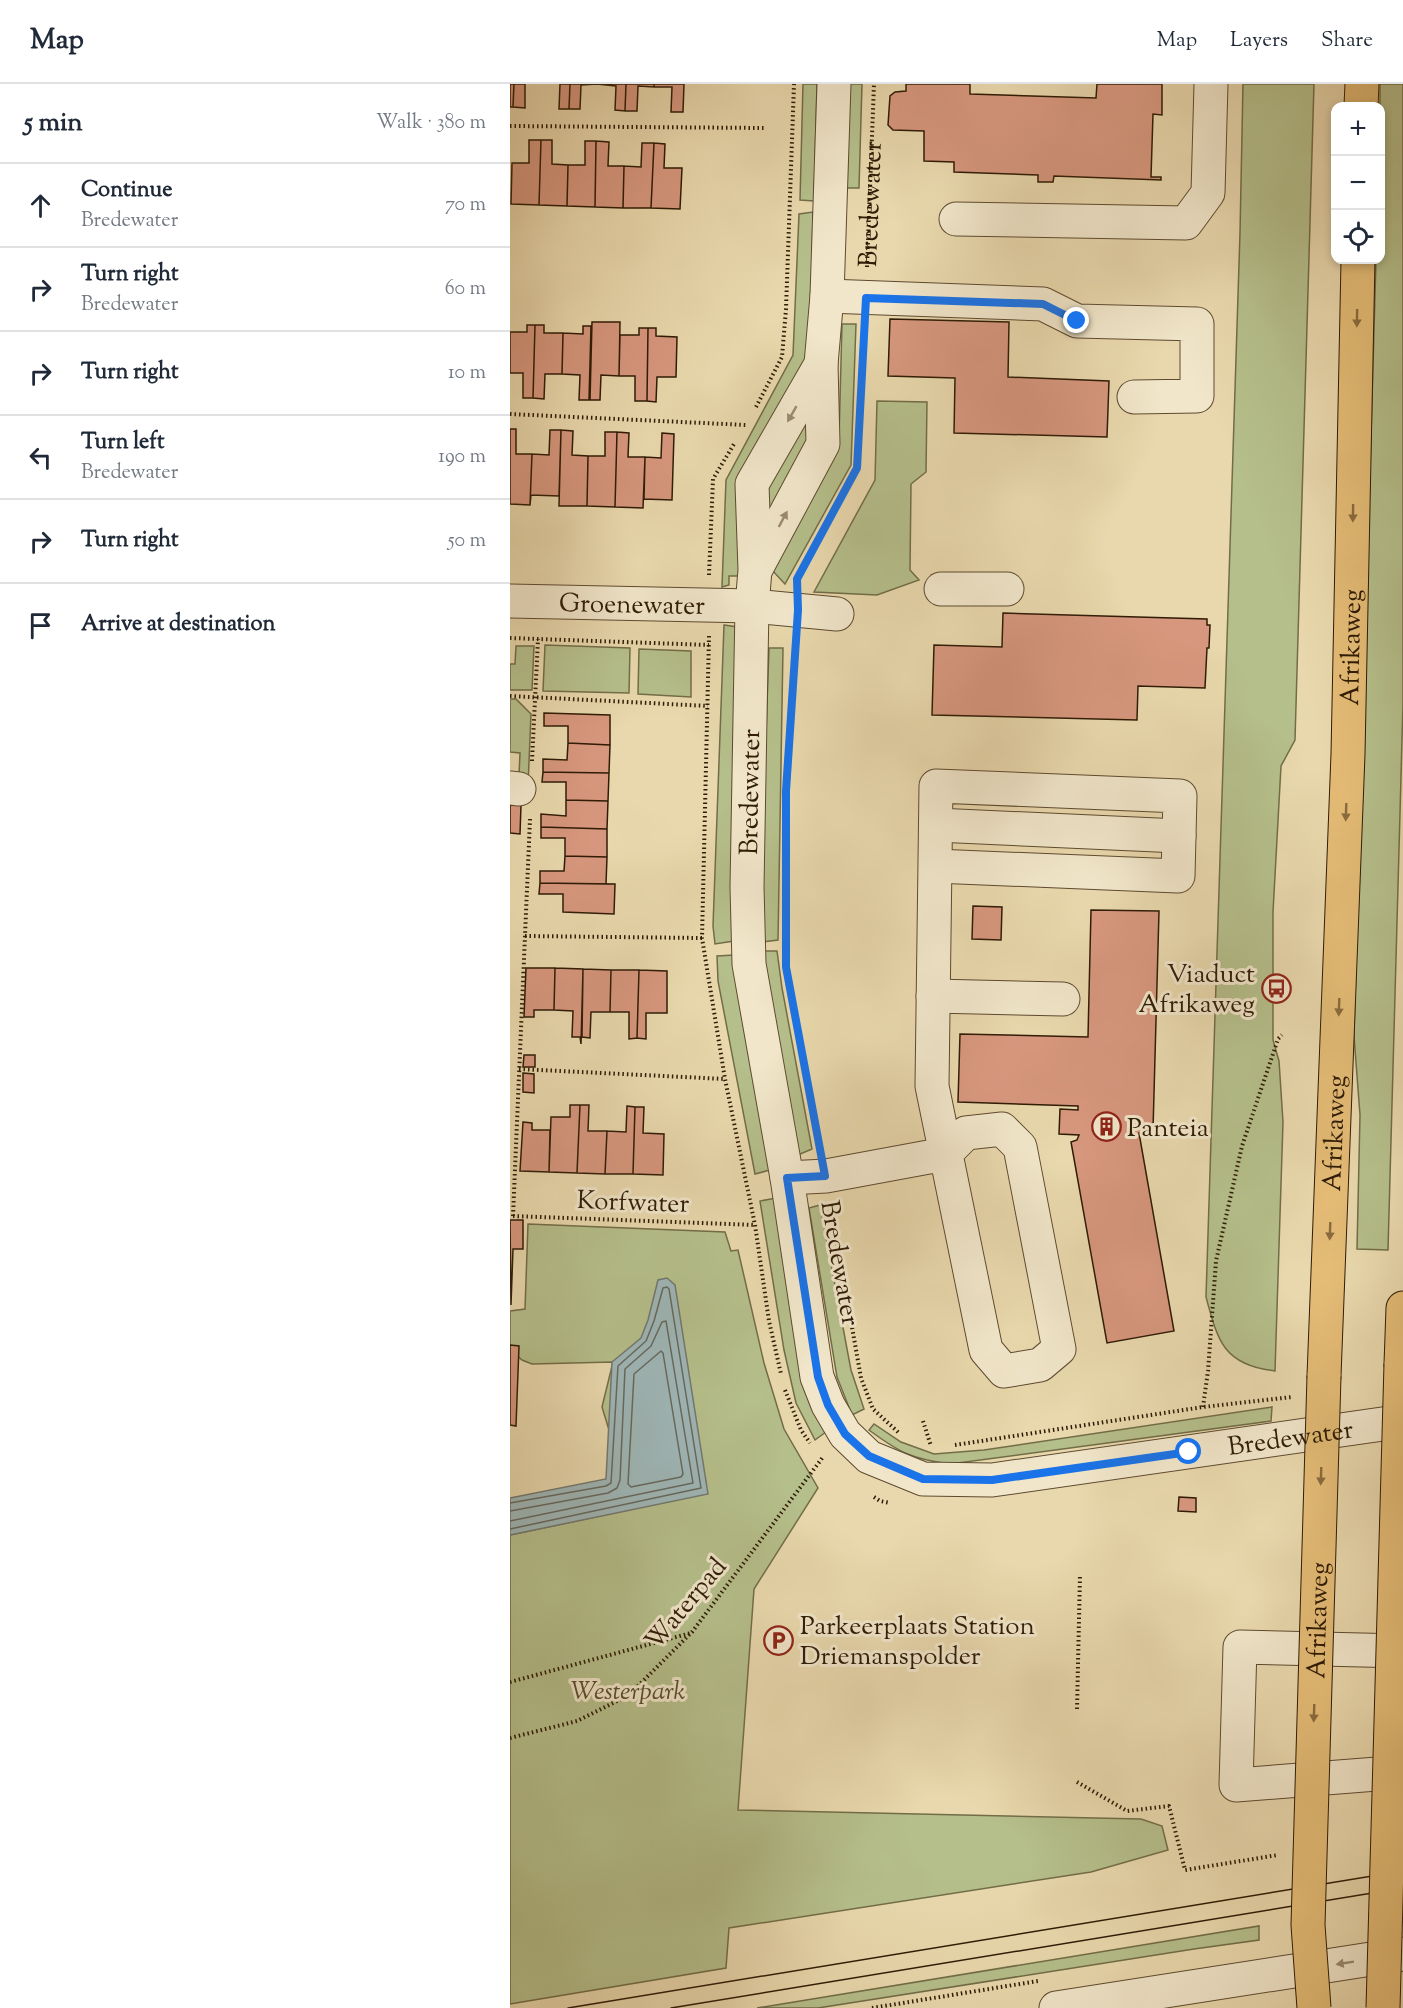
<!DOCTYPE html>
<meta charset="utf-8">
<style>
body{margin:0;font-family:"Sorts Mill Goudy",serif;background:#f6f6f7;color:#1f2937}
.controls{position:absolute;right:18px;top:18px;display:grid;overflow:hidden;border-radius:12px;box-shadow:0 3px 9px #0003}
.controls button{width:54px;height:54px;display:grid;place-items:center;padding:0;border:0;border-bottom:2px solid #e0e1e3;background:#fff;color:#1f2937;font:30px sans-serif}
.stop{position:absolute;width:18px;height:18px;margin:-14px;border:4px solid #1a73e8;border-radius:50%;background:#fff}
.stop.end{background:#1a73e8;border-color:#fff;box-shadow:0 2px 6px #0008}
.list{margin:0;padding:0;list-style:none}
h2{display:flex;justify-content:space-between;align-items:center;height:78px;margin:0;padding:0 24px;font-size:26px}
h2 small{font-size:20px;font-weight:400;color:#747a83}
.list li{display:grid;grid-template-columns:39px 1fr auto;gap:18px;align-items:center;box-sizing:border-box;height:84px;padding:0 24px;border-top:2px solid #e0e1e3}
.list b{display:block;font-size:22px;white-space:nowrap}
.list p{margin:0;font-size:20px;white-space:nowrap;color:#747a83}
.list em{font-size:20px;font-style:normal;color:#747a83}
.icon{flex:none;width:33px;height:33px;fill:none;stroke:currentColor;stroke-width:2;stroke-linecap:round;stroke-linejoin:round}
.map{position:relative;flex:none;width:893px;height:1924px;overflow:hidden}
header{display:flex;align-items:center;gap:36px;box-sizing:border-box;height:84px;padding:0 30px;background:#fff;border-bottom:2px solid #e0e1e3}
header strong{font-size:28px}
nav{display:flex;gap:33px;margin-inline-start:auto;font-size:21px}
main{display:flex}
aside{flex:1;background:#fff}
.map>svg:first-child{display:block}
.green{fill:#b5bf8b;stroke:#726d48;stroke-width:1.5}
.water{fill:#9eb6b7;stroke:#727870;stroke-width:1.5}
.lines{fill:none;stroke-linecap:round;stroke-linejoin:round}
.shore{stroke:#66685e;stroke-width:1.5}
.building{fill:#d7977e;stroke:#2f1b06;stroke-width:1.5}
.minor-casing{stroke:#5e4a30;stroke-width:35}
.major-casing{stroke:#2f1b06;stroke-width:35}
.path{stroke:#2f1b06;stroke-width:4;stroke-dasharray:1.5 3;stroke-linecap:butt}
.minor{stroke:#f1e6ca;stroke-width:33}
.major{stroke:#e4bc76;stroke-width:33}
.tram{stroke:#2f1b06;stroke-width:1.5}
.major-bridge-casing{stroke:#2f1b06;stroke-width:35;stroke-linecap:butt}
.major-bridge{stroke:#e4bc76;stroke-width:33}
.oneway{fill:#8a6c3e}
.oneway2{fill:#9a8b72}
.route{stroke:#1a73e8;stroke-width:8}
.labels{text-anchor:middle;stroke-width:6;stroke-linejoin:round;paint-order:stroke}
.street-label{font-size:26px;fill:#2f1b06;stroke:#f1e6ca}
.poi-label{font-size:26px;fill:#2f1b06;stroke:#f1e6ca;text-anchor:start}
.park-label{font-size:26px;font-style:italic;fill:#574c2e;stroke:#f1e6ca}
</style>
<header>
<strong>Map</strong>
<nav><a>Map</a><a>Layers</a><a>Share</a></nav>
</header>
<main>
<aside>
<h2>5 min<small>Walk · 380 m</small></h2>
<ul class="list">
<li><svg class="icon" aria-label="ahead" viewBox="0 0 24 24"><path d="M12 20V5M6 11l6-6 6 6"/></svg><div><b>Continue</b><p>Bredewater</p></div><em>70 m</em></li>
<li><svg class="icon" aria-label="right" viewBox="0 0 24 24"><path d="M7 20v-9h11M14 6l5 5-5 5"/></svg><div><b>Turn right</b><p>Bredewater</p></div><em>60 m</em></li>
<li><svg class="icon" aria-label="right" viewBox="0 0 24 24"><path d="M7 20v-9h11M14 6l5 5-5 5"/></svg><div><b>Turn right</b></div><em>10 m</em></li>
<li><svg class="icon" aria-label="left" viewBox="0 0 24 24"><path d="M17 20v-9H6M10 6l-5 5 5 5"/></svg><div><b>Turn left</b><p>Bredewater</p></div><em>190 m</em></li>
<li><svg class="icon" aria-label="right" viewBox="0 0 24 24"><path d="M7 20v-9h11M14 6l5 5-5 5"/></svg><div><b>Turn right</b></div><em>50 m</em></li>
<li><svg class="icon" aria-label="arrive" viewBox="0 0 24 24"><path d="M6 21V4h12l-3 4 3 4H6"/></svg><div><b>Arrive at destination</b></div></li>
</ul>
</aside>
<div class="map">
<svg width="893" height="1924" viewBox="0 0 893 1924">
<rect width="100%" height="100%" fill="#e9d8ad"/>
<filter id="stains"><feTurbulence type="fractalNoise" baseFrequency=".00333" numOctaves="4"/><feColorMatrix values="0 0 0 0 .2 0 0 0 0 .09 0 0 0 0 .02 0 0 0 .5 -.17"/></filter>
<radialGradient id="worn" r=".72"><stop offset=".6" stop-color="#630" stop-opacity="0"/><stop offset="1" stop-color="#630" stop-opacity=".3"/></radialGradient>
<!-- green -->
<path class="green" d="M293,0H307L304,117L290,116Z
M339,0H352L349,104H337Z
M733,0H804L785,656L771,682L763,828V956L769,977L773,1038L765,1287C714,1281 708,1258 696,1213L730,149Z
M870,0H893V620L878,1166L847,1165L850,1031L844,952L866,176H870Z
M303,128L300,281L229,492H219V501L212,503L216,396L283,271L289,130Z
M332,240H346L341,381L275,500L261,485L329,355Z
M367,317L417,318L416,388L401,400L400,486L409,496L367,511L304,508L365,396Z
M304,320V354L256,438L257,400Z
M214,541L228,543L224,857L205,860L203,842Z
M35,561L120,564L119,609L33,607Z
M6,562H24L22,606H0V580H5Z
M259,564H273L268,856L252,858L251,792Z
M129,565L181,567V613L128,610Z
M0,615H6L21,630L18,702L9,691L10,669L0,668Z
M254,867H267L272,904L302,1065L288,1071L258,905Z
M224,871L260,1086L245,1090L208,897L207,872Z
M266,1114L320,1345L305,1356L286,1319L274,1266L250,1117Z
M310,1121L341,1286L354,1325L342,1331L327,1293L299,1124Z
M18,1140L215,1148L221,1167L228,1166L254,1279L274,1345L308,1404L244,1505L228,1726L631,1735L652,1742L658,1766L581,1788L219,1844L216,1884L0,1920V1451L123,1425L92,1323L103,1278L22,1280L12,1276L0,1265V1227L15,1225Z
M762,1323L761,1337L440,1380C402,1375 390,1369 359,1346L364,1340L391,1358L424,1370L474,1366Z
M749,1842V1856L684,1865L308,1924H247Z"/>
<!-- water -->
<path class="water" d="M157,1194L165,1201L198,1410L0,1451V1414L96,1395L102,1278L131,1254L138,1236L148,1196Z"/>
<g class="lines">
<!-- shore -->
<path class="shore" d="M151,1267L153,1269L173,1390L171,1393L121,1403L118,1400L124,1290Z
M0,1419L96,1402L101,1399L108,1282L136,1257L144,1237L153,1204L157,1203L159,1205L191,1404L0,1445
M0,1427L98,1409L107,1404L110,1396L115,1285L141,1262L152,1238L156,1237L183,1399L0,1437"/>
</g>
<!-- building -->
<path class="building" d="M0,0H4L3,23H0Z
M4,0H15V24L3,23Z
M50,0H60L59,25H49Z
M60,0H87L71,1L70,25H59Z
M87,0H116L115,27L105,26L106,2Z
M116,0H144V3L128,2L127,27H115Z
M144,0H174L173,28H161L162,3H144Z
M396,0H460V10L586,14L587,0H652V31L643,30L641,93H651V96L544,92L543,98H528V91L444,88V78L414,77V47L383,46L378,41L380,12L385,8L396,7Z
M19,56H31L29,121L1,120L2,79H19Z
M31,56H42V80L58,81L57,122L29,121Z
M75,57H86L85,123L57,122L58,81H75Z
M86,57L99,58L98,82H114L113,124L85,123Z
M132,59H144L141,124H113L114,82L131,83Z
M144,59L155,60L154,84H172L170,125L141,124Z
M380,235L499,238L498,293L599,297L597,353L444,349L445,294L378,292Z
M82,238H110L109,292L91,291L90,316H80Z
M17,241H25L23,314H13V289H0V248H17Z
M25,241H34V249H53L52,290H35L34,315L23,314Z
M73,242H81L79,316H69L70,291L52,290L53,249L73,250Z
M129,244H138L137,317H125V292H109L110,251H129Z
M138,244H146V252L167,253L166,293H147L146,318L137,317Z
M0,345H6V370H22L20,421L0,420Z
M40,346H51L49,412L21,411L20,421L22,370L39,371Z
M51,346L63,347L62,371L78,372L77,422H49Z
M95,348H107L105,423L77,422L78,372H95Z
M107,348L119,349L118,373H135L133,424L105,423Z
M152,349L164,350L162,416L134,415L135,373L151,374Z
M493,529L697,535V541H700L699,564H697L695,604L628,602L627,636L422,631L424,561L492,563Z
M34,629L100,631V661L58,659V642H34Z
M58,659L100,661L99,689L33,688V675L57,676Z
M33,688L99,689L98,717L56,716V698H32Z
M56,716L98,717L97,745L31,743V730L56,732Z
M0,721H11L10,750L0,749Z
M31,743L97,745V773L55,772V754H31Z
M55,772L97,773L96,800L30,799V787H54Z
M30,799L105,800L104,830L53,828V810H29Z
M463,822L492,823L491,856L462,855Z
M581,826L649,827L643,1046L629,1049L664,1247L597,1259L561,1058L567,1056L569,1051L549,1050L550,1025L568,1026V1022L448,1018L450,950L578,953Z
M16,884H45L44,926H24V933H14Z
M45,884L73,885L71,960L70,953H62L63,927L44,926Z
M73,885L101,886L100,928H81L80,954L72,953Z
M101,886H129L127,954L119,955V928H100Z
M129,886L157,887V929H136V955L127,954Z
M14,971H25V983H13Z
M13,989L24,990V1009L13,1008Z
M60,1021H70L67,1089L39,1088L41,1033H60Z
M70,1021H79L78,1047H97L95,1090L67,1089Z
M117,1022L125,1023L123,1090H95L97,1047L116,1048Z
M125,1023H134L133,1049L154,1050L153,1091L123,1090Z
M13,1038L22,1039V1046H40L39,1088L10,1087Z
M0,1136H13V1165H3L1,1221Z
M0,1261L9,1262L6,1342L0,1341Z
M669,1413L686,1414V1428L668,1427Z"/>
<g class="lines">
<defs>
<g id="minor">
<path d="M446,135L676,139L698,109L701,0"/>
<path d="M317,212L533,220L567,237L687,240V312L624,313"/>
<path id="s2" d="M311,280L242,400L245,486L242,522L237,803L239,880L277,1094L307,1293L318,1321L335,1350L359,1373L413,1395L482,1396L893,1337"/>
<path d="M246,485L313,360L311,280L317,212L324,0"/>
<path d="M431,505H497"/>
<path id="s3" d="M0,517L242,522L327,530"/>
<path d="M0,704L9,705"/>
<path d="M426,741L669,752"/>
<path d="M423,912L553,915"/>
<path d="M277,1094L316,1092L435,1070L456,1049L492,1045L510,1063L549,1265L530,1281L494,1287L476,1266L422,1002L426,702L670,712L668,792L425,782"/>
<path d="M893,1567L730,1563L726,1701L893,1688"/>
<path d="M546,1924L893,1870"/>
</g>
<g id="major">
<path d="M851,22L852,0"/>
<path d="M891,1280L893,1224"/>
<path id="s4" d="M814,1292L838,670L848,176"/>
</g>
</defs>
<!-- minor casing -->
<use href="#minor" class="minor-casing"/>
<!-- major casing -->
<use href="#major" class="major-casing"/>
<!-- path -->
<g class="path">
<path d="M0,42L254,44"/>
<path id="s1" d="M357,183L364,0"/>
<path d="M246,323L272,273L276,225L284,0"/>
<path d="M0,330L236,341"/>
<path d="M199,491L203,395L224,360"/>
<path d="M288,494L347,384L354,244"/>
<path d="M199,552L192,854L215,995L245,1141L259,1237L271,1290"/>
<path d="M0,554L199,561"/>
<path d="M285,558L276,707V883L310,1060"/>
<path d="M0,612L198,622"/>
<path d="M22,677L28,555"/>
<path d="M15,852L192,854"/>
<path d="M9,985L215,995"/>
<path d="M321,1124L351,1294L363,1325L389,1349"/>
<path d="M3,1132L20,735"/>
<path d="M3,1132L245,1141"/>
<path d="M275,1306L291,1346L300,1359"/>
<path d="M693,1323L698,1287L706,1177L732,1062L768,955L772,951"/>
<path d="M413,1337L421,1362"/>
<path d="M445,1361L693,1323L782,1313"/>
<path d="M364,1413L370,1417L380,1419"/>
<path d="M0,1598L181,1549"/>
<path d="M567,1625L570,1491"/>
<path d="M0,1654L67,1637L119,1611L182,1548L313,1373"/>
<path d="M567,1698L617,1727L659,1722L675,1786L768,1771"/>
<path d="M362,1924L528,1897"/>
</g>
<!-- minor -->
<use href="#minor" class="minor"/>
<!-- major -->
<use href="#major" class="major"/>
<!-- tram -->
<path class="tram" d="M58,1924L893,1787
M161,1924L893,1804"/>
<defs>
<g id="major-bridge">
<path id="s5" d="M804,1924L798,1841L814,1292"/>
<path d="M873,1924L891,1280"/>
</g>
</defs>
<!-- major-bridge casing -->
<use href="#major-bridge" class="major-bridge-casing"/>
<!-- major-bridge -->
<use href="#major-bridge" class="major-bridge"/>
</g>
<!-- one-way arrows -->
<defs><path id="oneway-solid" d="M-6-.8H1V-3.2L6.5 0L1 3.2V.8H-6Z" transform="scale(1.5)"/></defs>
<g class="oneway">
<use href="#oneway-solid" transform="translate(847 234) rotate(91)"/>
<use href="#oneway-solid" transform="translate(843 429) rotate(91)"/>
<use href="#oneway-solid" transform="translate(836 728) rotate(92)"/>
<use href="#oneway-solid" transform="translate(829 923) rotate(92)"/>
<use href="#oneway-solid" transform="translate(820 1147) rotate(92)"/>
<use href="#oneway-solid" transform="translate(811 1392) rotate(92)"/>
<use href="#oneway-solid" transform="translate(804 1629) rotate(92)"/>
</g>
<g class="oneway2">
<use href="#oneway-solid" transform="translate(282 330) rotate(120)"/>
<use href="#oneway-solid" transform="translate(273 435) rotate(-62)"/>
<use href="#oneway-solid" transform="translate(835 1879) rotate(171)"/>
</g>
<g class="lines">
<!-- route -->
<path class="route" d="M567,237L533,220L356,214L347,384L287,495L288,526L276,707V883L315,1092L277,1094L308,1293L318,1321L335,1350L359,1372L413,1395L482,1396L679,1368"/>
</g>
<!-- icons -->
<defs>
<symbol id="bus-ring" viewBox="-11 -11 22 22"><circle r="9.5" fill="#f1e6ca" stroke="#8f2418" stroke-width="1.5"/><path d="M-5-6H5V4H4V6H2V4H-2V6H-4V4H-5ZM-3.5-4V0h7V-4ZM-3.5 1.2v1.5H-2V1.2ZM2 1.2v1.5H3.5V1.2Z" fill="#8f2418"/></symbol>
<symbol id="building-ring" viewBox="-11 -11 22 22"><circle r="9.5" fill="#f1e6ca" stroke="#8f2418" stroke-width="1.5"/><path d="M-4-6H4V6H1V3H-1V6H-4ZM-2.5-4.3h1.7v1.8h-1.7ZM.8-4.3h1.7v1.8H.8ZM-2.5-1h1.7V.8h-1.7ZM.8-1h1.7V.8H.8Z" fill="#8f2418"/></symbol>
<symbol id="parking-ring" viewBox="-11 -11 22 22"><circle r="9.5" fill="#f1e6ca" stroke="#8f2418" stroke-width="1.5"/><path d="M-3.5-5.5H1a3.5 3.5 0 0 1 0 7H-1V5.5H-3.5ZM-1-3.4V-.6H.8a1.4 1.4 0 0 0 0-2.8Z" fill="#8f2418"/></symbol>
</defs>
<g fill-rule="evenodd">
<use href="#bus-ring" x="750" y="888" width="33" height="33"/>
<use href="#building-ring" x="580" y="1026" width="33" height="33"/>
<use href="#parking-ring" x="252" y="1540" width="33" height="33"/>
</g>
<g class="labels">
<!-- street labels -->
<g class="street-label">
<text dy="9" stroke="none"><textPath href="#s1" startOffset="63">Bredewater</textPath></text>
<text dy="9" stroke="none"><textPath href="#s3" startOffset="122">Groenewater</textPath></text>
<text dy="9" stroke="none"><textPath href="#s4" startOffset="729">Afrikaweg</textPath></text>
<text transform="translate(239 708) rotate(-89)" y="9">Bredewater</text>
<text dy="9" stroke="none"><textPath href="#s4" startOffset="243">Afrikaweg</textPath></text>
<text transform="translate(123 1117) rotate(2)" y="9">Korfwater</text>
<text transform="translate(331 1179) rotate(80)" y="9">Bredewater</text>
<text dy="9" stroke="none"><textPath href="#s2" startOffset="1563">Bredewater</textPath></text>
<text transform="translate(175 1519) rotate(-50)" y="9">Waterpad</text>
<text dy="9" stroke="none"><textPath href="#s5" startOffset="388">Afrikaweg</textPath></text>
</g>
<!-- poi labels -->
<g class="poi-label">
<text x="745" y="898" text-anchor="end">Viaduct<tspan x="745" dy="30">Afrikaweg</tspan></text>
<text x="617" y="1052">Panteia</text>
<text x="290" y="1550">Parkeerplaats Station<tspan x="290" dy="30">Driemanspolder</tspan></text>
</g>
<!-- park labels -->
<g class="park-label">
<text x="118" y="1615">Westerpark</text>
</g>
</g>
<rect width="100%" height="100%" filter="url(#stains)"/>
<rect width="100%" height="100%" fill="url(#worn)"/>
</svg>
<div class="controls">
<button>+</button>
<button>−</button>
<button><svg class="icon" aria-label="locate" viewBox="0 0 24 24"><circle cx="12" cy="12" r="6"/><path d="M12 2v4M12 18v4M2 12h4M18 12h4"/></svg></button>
</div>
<div class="stop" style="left:679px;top:1368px"></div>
<div class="stop end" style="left:567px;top:237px"></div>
</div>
</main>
